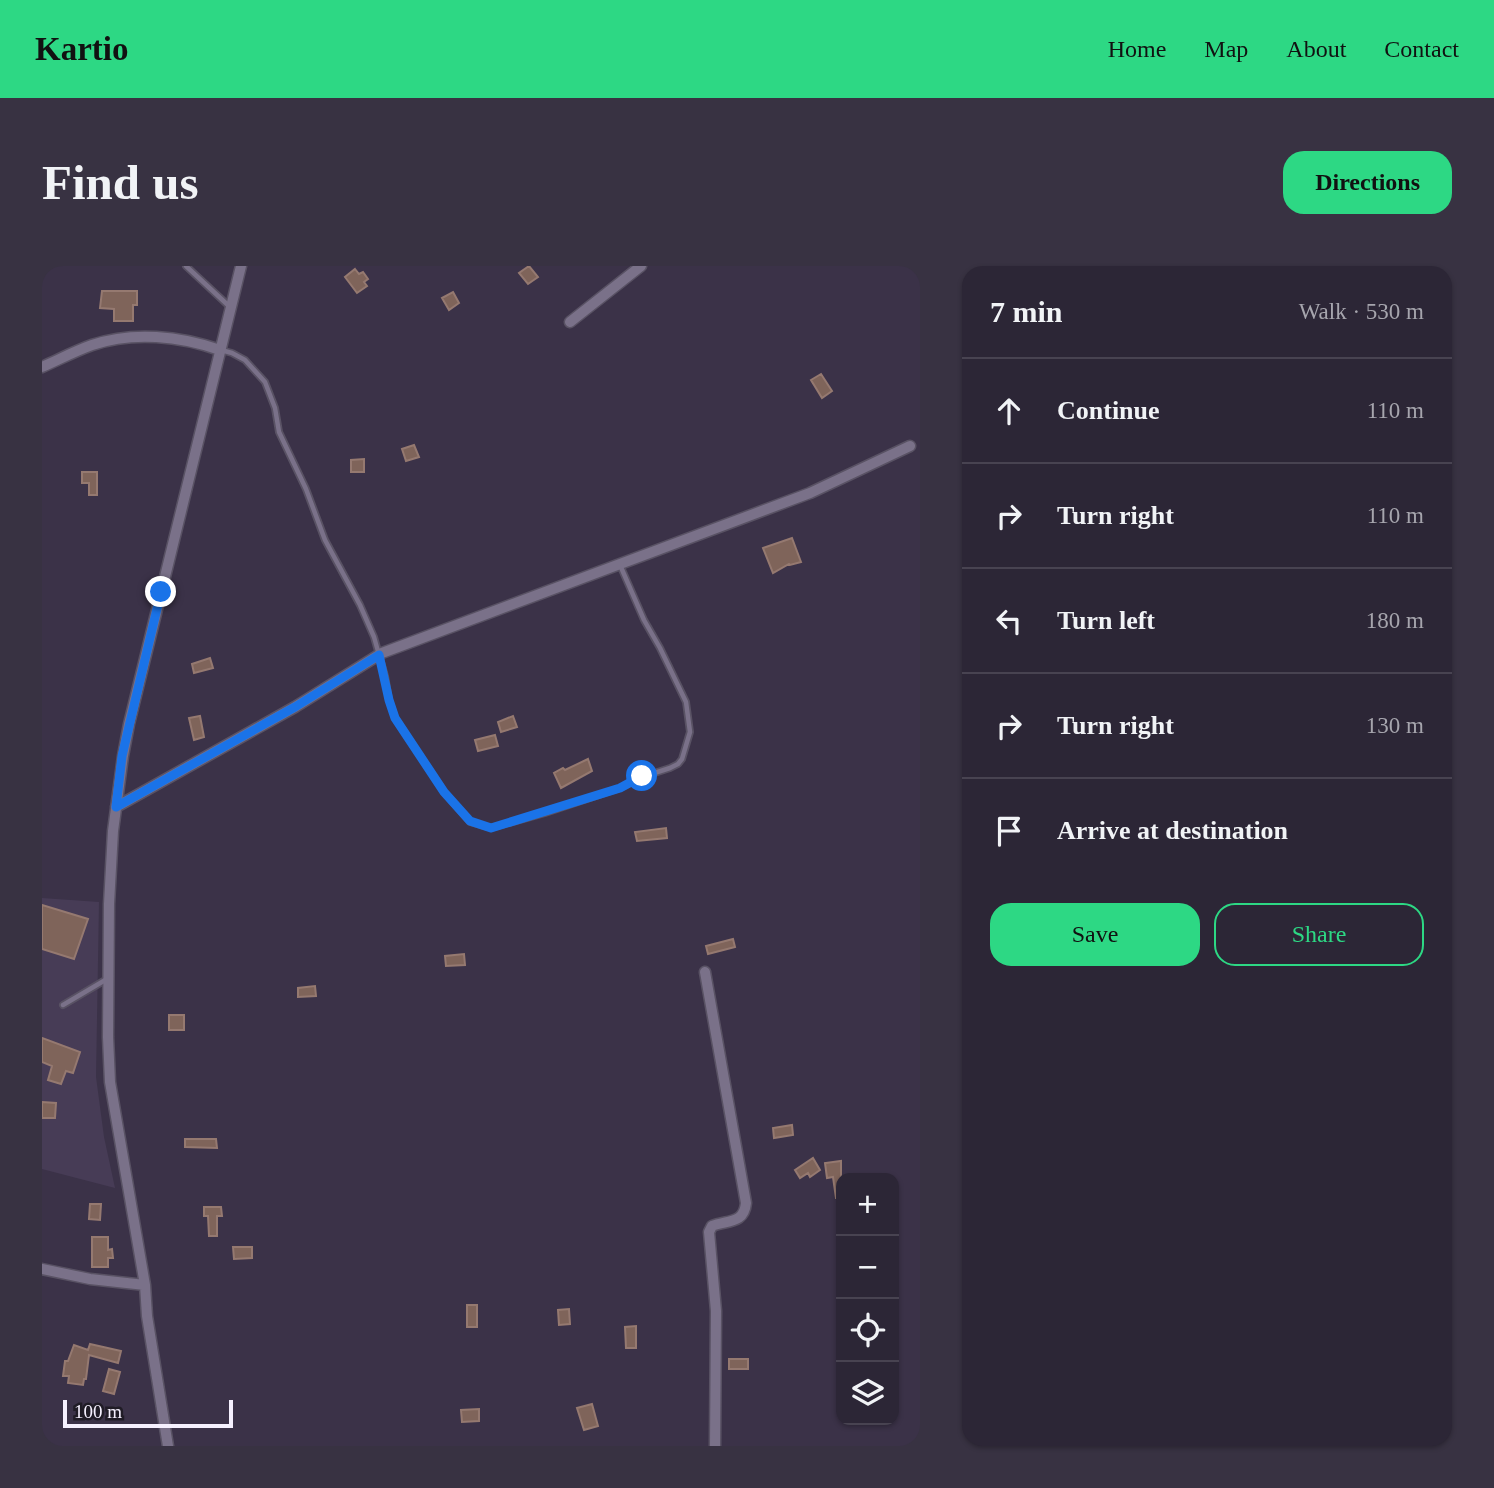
<!DOCTYPE html>
<meta charset="utf-8">
<style>
body{margin:0;font-family:Georgia,serif;background:#383242;color:#f1f3f6}
.controls{position:absolute;right:21px;bottom:21px;display:grid;overflow:hidden;border-radius:14px;box-shadow:0 2px 5px #0004}
.controls button{width:63px;height:63px;display:grid;place-items:center;padding:0;border:0;border-bottom:2px solid #484351;background:#2c2636;color:#f1f3f6;font:35px sans-serif}
.scale{position:absolute;left:21px;bottom:18px;width:170px;box-sizing:border-box;padding-left:7px;border:4px solid #f5f0fe;border-top:0;font-size:19px;line-height:24px;white-space:nowrap;color:#f5f0fe;-webkit-text-stroke:5px #201c26;paint-order:stroke}
.stop{position:absolute;width:21px;height:21px;margin:-16px;border:5px solid #1a73e8;border-radius:50%;background:#fff}
.stop.end{background:#1a73e8;border-color:#fff;box-shadow:0 2px 7px #0008}
.list{margin:0;padding:0;list-style:none}
h2{display:flex;justify-content:space-between;align-items:center;height:91px;margin:0;padding:0 28px;font-size:30px}
h2 small{font-size:23px;font-weight:400;color:#a6a5ad}
.list li{display:grid;grid-template-columns:46px 1fr auto;gap:21px;align-items:center;box-sizing:border-box;height:105px;padding:0 28px;border-top:2px solid #484351}
.list b{display:block;font-size:26px;white-space:nowrap}
.list em{font-size:23px;font-style:normal;color:#a6a5ad}
.actions{display:flex;gap:14px;padding:21px 28px}
.actions a{flex:1;padding:16px 0;border:2px solid #2dd884;border-radius:21px;text-align:center;font-size:24px;color:#2dd884}
.actions .main{background:#2dd884;color:#111}
.icon{flex:none;width:38px;height:38px;fill:none;stroke:currentColor;stroke-width:2;stroke-linecap:round;stroke-linejoin:round}
.map{position:relative;flex:none;width:878px;height:1180px;overflow:hidden;border-radius:21px}
header{display:flex;align-items:center;gap:42px;box-sizing:border-box;height:98px;padding:0 35px;background:#2dd884;color:#111}
header strong{font-size:33px}
nav{display:flex;gap:38px;margin-inline-start:auto;font-size:24px}
.intro{display:flex;align-items:center;justify-content:space-between;box-sizing:border-box;height:168px;padding:0 42px}
h1{margin:0;font-size:49px}
.button{padding:18px 32px;border-radius:21px;background:#2dd884;color:#111;font-size:24px;font-weight:700}
main{display:flex;gap:42px;padding:0 42px}
aside{flex:1;background:#2c2636;border-radius:21px;box-shadow:0 2px 5px #0004}
.map>svg:first-child{display:block}
.built{fill:#473c56}
.building{fill:#7f645a;stroke:#957970;stroke-width:2}
.lines{fill:none;stroke-linecap:round;stroke-linejoin:round}
.service-casing{stroke:#595264;stroke-width:8}
.minor-casing{stroke:#595264;stroke-width:13}
.service{stroke:#7a7189;stroke-width:4.5}
.minor{stroke:#7a7189;stroke-width:10}
.route{stroke:#1a73e8;stroke-width:9}
</style>
<header>
<strong>Kartio</strong>
<nav><a>Home</a><a>Map</a><a>About</a><a>Contact</a></nav>
</header>
<div class="intro"><h1>Find us</h1><a class="button">Directions</a></div>
<main>
<div class="map">
<svg width="878" height="1180" viewBox="0 0 878 1180">
<rect width="100%" height="100%" fill="#3b3248"/>
<!-- built -->
<path class="built" d="M0,632L57,636L54,811L62,871L73,922L0,903Z"/>
<!-- building -->
<path class="building" d="M487,0L496,11L486,18L477,7Z
M313,3L317,8L321,6L326,13L322,16L325,20L315,27L303,11Z
M60,25H95V39H91V55H72V43L58,42Z
M411,26L417,37L407,44L400,32Z
M779,108L790,125L780,132L769,114Z
M372,179L377,191L364,195L360,183Z
M322,193V206H309V194Z
M40,206H55V229H47V217H40Z
M750,272L759,296L748,299L747,298L731,307L721,282Z
M168,392L171,402L152,407L150,398Z
M158,450L162,471L152,474L147,452Z
M471,450L475,461L459,466L456,456Z
M453,469L456,480L436,485L433,474Z
M546,493L550,505L519,522L512,507L521,502L523,504Z
M624,562L625,572L595,575L593,566Z
M0,639L46,653L32,693L0,683Z
M691,673L693,681L666,688L664,680Z
M422,688L423,699L404,700L403,690Z
M273,720L274,730L256,731V722Z
M127,749H142V764H127Z
M0,772L38,786L31,807L24,805L19,818L6,814L10,800L0,796Z
M0,836L14,837L13,852H0Z
M750,859L751,869L732,872L731,862Z
M143,873H174L175,882L143,881Z
M771,892L778,904L768,911L766,907L758,912L753,904Z
M799,895V932H794L791,911L785,912L783,897Z
M48,938H59L58,954L47,953Z
M162,941H179L180,950H175V970H167L166,950H162Z
M50,971H66V984L70,983L71,992H66V1001H50Z
M191,981H210V992L192,993Z
M425,1039H435V1061H425Z
M527,1043L528,1058L517,1059L516,1044Z
M594,1060V1082H584L583,1061Z
M48,1078L79,1085L76,1097L47,1089L44,1113H42L41,1119L26,1117L27,1110H21L23,1095H26L32,1079L46,1084Z
M687,1093H706V1103H687Z
M67,1103L78,1106L72,1128L61,1125Z
M550,1138L556,1160L542,1164L535,1142Z
M437,1143V1155L420,1156L419,1144Z"/>
<g class="lines">
<defs>
<path id="service" d="M144,0L188,41
M179,84L190,87L203,94L223,116L233,142L237,166L264,223L283,274L318,339L332,371L343,410L347,434L353,452L402,526L428,556L449,562L503,547L578,522L600,511L628,502L636,498L640,493L648,466L644,436L618,382L602,354L578,299
M21,739L65,713"/>
<path id="minor" d="M528,56L599,0
M0,101C16,94 33,85 50,79C91,65 138,70 178,84
M74,541L253,441L340,387L768,227L868,180
M663,706L704,937C702,958 686,954 670,960L667,966L674,1045L673,1180
M0,1003L48,1013L103,1019
M126,1180L105,1050L103,1019L68,816L66,771L67,638L71,565L81,490L87,458L199,0"/>
</defs>
<!-- service casing -->
<use href="#service" class="service-casing"/>
<!-- minor casing -->
<use href="#minor" class="minor-casing"/>
<!-- service -->
<use href="#service" class="service"/>
<!-- minor -->
<use href="#minor" class="minor"/>
</g>
<g class="lines">
<!-- route -->
<path class="route" d="M119,326L80,490L74,541L253,441L337,389L347,434L353,452L402,526L428,555L449,562L578,522L600,510"/>
</g>
</svg>
<div class="controls">
<button>+</button>
<button>−</button>
<button><svg class="icon" aria-label="locate" viewBox="0 0 24 24"><circle cx="12" cy="12" r="6"/><path d="M12 2v4M12 18v4M2 12h4M18 12h4"/></svg></button>
<button><svg class="icon" aria-label="layers" viewBox="0 0 24 24"><path d="M12 4l9 5-9 5-9-5zM3 14l9 5 9-5"/></svg></button>
</div>
<div class="scale">100 m</div>
<div class="stop" style="left:600px;top:510px"></div>
<div class="stop end" style="left:119px;top:326px"></div>
</div>
<aside>
<h2>7 min<small>Walk · 530 m</small></h2>
<ul class="list">
<li><svg class="icon" aria-label="ahead" viewBox="0 0 24 24"><path d="M12 20V5M6 11l6-6 6 6"/></svg><div><b>Continue</b></div><em>110 m</em></li>
<li><svg class="icon" aria-label="right" viewBox="0 0 24 24"><path d="M7 20v-9h11M14 6l5 5-5 5"/></svg><div><b>Turn right</b></div><em>110 m</em></li>
<li><svg class="icon" aria-label="left" viewBox="0 0 24 24"><path d="M17 20v-9H6M10 6l-5 5 5 5"/></svg><div><b>Turn left</b></div><em>180 m</em></li>
<li><svg class="icon" aria-label="right" viewBox="0 0 24 24"><path d="M7 20v-9h11M14 6l5 5-5 5"/></svg><div><b>Turn right</b></div><em>130 m</em></li>
<li><svg class="icon" aria-label="arrive" viewBox="0 0 24 24"><path d="M6 21V4h12l-3 4 3 4H6"/></svg><div><b>Arrive at destination</b></div></li>
</ul>
<div class="actions"><a class="main">Save</a><a>Share</a></div>
</aside>
</main>
